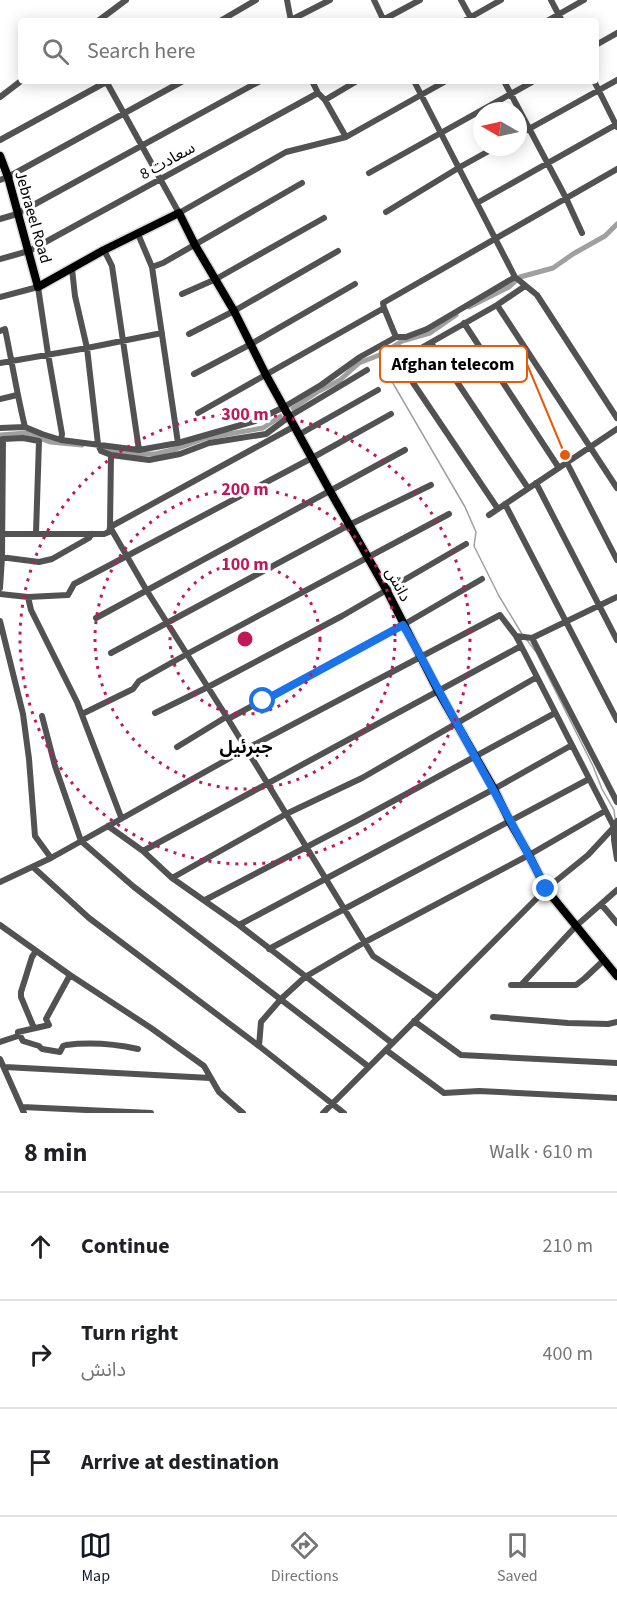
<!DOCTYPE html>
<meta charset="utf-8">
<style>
body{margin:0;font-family:"Source Sans 3","Noto Sans Arabic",sans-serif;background:#f2f2f2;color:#202124}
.compass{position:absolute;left:473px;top:102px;width:54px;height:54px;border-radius:50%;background:#fff;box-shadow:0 3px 15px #0003;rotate:279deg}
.stop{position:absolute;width:18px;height:18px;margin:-14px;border:4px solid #1a73e8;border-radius:50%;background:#fff}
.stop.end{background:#1a73e8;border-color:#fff;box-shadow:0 2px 6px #0008}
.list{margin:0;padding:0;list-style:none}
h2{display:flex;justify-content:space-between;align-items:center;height:78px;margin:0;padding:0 24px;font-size:26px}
h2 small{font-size:20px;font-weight:400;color:#757577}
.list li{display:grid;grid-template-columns:39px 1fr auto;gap:18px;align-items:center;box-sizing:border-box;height:108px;padding:0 24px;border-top:2px solid #e0e0e0}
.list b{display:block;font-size:22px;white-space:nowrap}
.list p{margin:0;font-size:20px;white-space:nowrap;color:#757577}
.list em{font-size:20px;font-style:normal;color:#757577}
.icon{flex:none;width:33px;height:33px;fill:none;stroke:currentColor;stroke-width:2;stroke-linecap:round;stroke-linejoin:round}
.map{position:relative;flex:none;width:617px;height:1113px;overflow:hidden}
.search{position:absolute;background:#fff;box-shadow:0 3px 15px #0003;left:18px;right:18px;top:18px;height:66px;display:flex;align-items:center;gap:15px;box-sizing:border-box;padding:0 21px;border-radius:6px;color:#757577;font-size:22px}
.sheet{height:402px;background:#fff}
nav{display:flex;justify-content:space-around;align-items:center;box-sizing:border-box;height:84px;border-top:2px solid #e0e0e0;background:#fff;font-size:16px;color:#757577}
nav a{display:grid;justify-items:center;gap:3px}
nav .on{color:#111827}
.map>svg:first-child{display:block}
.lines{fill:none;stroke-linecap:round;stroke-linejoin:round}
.stream{stroke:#a0a0a0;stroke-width:1.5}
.canal{stroke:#a0a0a0;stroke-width:5}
.major-casing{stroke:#dbdbdb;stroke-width:11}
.minor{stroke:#525252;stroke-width:6}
.major{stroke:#000;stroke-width:8}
.route{stroke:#1a73e8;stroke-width:8}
.ring{fill:none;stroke:#c2185b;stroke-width:3;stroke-dasharray:3 6}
.labels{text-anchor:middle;stroke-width:6;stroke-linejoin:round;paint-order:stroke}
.street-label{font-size:16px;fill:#000;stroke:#fff}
.neighbourhood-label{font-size:18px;font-weight:bold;fill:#000;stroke:#fff}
.centre{fill:#c2185b;stroke:#fff;stroke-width:3}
.ring-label{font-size:18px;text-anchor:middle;font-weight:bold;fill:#c2185b;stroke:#fff;stroke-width:6;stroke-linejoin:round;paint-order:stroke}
.leader{fill:none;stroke:#e8590c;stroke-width:2}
.callout-dot{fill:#e8590c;stroke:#fff;stroke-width:2}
.callout{fill:#fff;stroke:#e8590c;stroke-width:2}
.callout-label{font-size:18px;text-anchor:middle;font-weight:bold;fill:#000}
</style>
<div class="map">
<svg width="617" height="1113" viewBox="0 0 617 1113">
<rect width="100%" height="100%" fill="#fff"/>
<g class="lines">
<!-- stream -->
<path class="stream" d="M378,355L387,373L465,507L476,532L474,546L499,596L522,634
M527,640L536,652L593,766L602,789L614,810L615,818"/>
<!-- canal -->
<path class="canal" d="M469,307L509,287L520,277L553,268L573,254L605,236L617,224
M0,435L26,433L50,442L82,445
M100,448L134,454H155L176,449L206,438L263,428L319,391L340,380L359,363L382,354L402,341L430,333L456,315"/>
<defs>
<path id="major" d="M0,156L8,177L38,287L104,250L179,213L195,245L234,311L266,375L330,491L387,591L438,691L494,789L510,822L529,855L546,889L617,976"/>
</defs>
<!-- major casing -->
<use href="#major" class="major-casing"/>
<!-- minor -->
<path class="minor" d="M287,0L291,21
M374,0L384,21
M461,0L472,20
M551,0L562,21
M98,21L126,0
M220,21L256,0
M289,21L330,0
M381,21L420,0
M464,21L501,0
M547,21L584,0
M596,45L617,33
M106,81L179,213L286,152L346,137L446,81
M312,81L318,93L325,100L346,137
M414,81L515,277L537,295L617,418
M504,81L566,198L582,233
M594,81L617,127
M0,97L21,81
M325,100L357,81
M518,135L617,80
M0,140L108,81
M369,173L534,81
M0,180L8,177L183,81
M477,203L617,124
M386,212L460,167L496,147
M0,219L17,214L260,81
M138,234L152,267L178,443
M104,250L112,266L139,450
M0,259L29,251L318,93
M152,267L163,263L302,183
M72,269L75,296L87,348L98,444L101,451L111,455L149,460L180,454L209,443L266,434L290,416L367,370
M182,294L216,279L324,218
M0,297L38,287L48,354L62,434L61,440
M497,305L617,488
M464,323L559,468
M0,331L5,329C12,362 17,394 25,427
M189,334L234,311L338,251
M396,337L384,308L383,303L617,169
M431,343L528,488
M0,363L87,348L162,333
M194,374L251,344L355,284
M0,399L17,395
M198,413L384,308
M0,428L25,427L42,434L61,440L139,450L178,443L255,421L284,407L321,385L360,357L396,337H406L427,329L515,277
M300,434L378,390
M3,439L23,438L39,441L36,533
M0,440L3,439L2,557L0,588
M111,455L110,527L147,591L228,719L373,956L437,998
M567,463L617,560
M536,483L617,640
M505,504L617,720
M498,509L399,362L400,360L497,305L525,286
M489,515L617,429
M0,534H104L109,532L110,527L295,426
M0,557L39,562L52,559L89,538L92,534
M0,594L28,597L68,595L74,584L312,458L391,414
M28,597L31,610L77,702L121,817
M96,618L405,450
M0,621L23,714L29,759L35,836L51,858
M516,636L532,638L617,597
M532,638L617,802
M111,653L349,525L431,485
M155,713L208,687L342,616L466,544
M82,714L133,689L139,681L187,654L449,514
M42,716L55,766L81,841L134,887L369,1067
M228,719L403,625L482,579
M177,747L226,717
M108,826L143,851L172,878L239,925L392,1043
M143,851L521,646
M33,867L89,918L259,1046L344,1113
M172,878L286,814L362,778L537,677
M0,882L51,858L246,749L500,615L516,636L614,827V840L617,859
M205,900L362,818L555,713
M601,904L617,923
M0,925L70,975L151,1028L204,1066L219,1092L243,1113
M239,925L494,789L572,745
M269,949L589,779
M511,985H576L585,978L603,961
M521,985L576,926L617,890
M493,1017L568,1023L608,1024L617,1022
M414,1021L461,1055L617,1063
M34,1028L21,997V992L32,957L36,951
M18,1032L23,1041L39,1046L42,1049L60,1052L63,1046L66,1045C90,1042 115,1044 138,1049
M0,1042L18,1036V1032L49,1025L46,1019L70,975
M259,1046L261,1022L281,999L305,977L365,942L529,855L605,811
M386,1050L444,1093L479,1091L617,1098
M0,1059L24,1113
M5,1067L210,1078
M22,1107L151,1113
M323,1113L546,889L588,855L614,827L617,821"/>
<!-- major -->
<use href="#major" class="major"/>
</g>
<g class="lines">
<!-- route -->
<path class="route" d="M263,701L403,625C422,657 438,690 456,722C486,778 518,832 546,889"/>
</g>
<!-- distance rings -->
<g class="ring">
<circle cx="245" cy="639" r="75"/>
<circle cx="245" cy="639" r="150"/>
<circle cx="245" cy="639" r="225"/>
</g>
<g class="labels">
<!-- street labels -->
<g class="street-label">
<text transform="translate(167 160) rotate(-29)" y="6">سعادت 8</text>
<text transform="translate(34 217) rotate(74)" y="6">Jebraeel Road</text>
<text transform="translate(399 584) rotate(62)" y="6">دانش</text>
</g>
<!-- neighbourhood labels -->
<g class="neighbourhood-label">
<text x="246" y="753">جبرئیل</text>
</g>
</g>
<circle cx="245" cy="639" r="9" class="centre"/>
<g class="ring-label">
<text x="245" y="420">300 m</text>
<text x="245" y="495">200 m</text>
<text x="245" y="570">100 m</text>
</g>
<!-- callouts -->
<path class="leader" d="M565 455L527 364"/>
<circle class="callout-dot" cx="565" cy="455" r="6"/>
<rect class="callout" x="380" y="346" width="147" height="36" rx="6"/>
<g class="callout-label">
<text x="453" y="370">Afghan telecom</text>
</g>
</svg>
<svg class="compass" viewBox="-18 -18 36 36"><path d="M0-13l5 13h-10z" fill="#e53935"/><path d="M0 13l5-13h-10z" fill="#757577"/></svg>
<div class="stop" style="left:263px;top:701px"></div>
<div class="stop end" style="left:546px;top:889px"></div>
<div class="search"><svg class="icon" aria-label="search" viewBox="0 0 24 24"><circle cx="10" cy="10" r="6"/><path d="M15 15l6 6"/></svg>Search here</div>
</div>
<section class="sheet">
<h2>8 min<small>Walk · 610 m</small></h2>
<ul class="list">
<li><svg class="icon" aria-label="ahead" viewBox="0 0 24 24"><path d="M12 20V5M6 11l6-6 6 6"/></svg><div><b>Continue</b></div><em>210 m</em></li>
<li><svg class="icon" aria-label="right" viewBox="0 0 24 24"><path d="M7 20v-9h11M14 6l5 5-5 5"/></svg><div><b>Turn right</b><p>دانش</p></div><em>400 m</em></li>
<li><svg class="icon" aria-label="arrive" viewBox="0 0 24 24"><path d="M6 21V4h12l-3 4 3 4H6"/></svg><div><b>Arrive at destination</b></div></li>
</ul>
</section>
<nav>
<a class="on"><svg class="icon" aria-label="map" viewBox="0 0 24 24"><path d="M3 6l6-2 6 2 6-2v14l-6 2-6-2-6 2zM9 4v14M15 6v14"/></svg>Map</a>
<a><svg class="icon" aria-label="directions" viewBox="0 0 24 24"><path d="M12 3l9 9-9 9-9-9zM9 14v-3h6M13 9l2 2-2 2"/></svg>Directions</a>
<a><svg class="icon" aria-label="saved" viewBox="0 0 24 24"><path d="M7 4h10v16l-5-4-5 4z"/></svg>Saved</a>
</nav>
